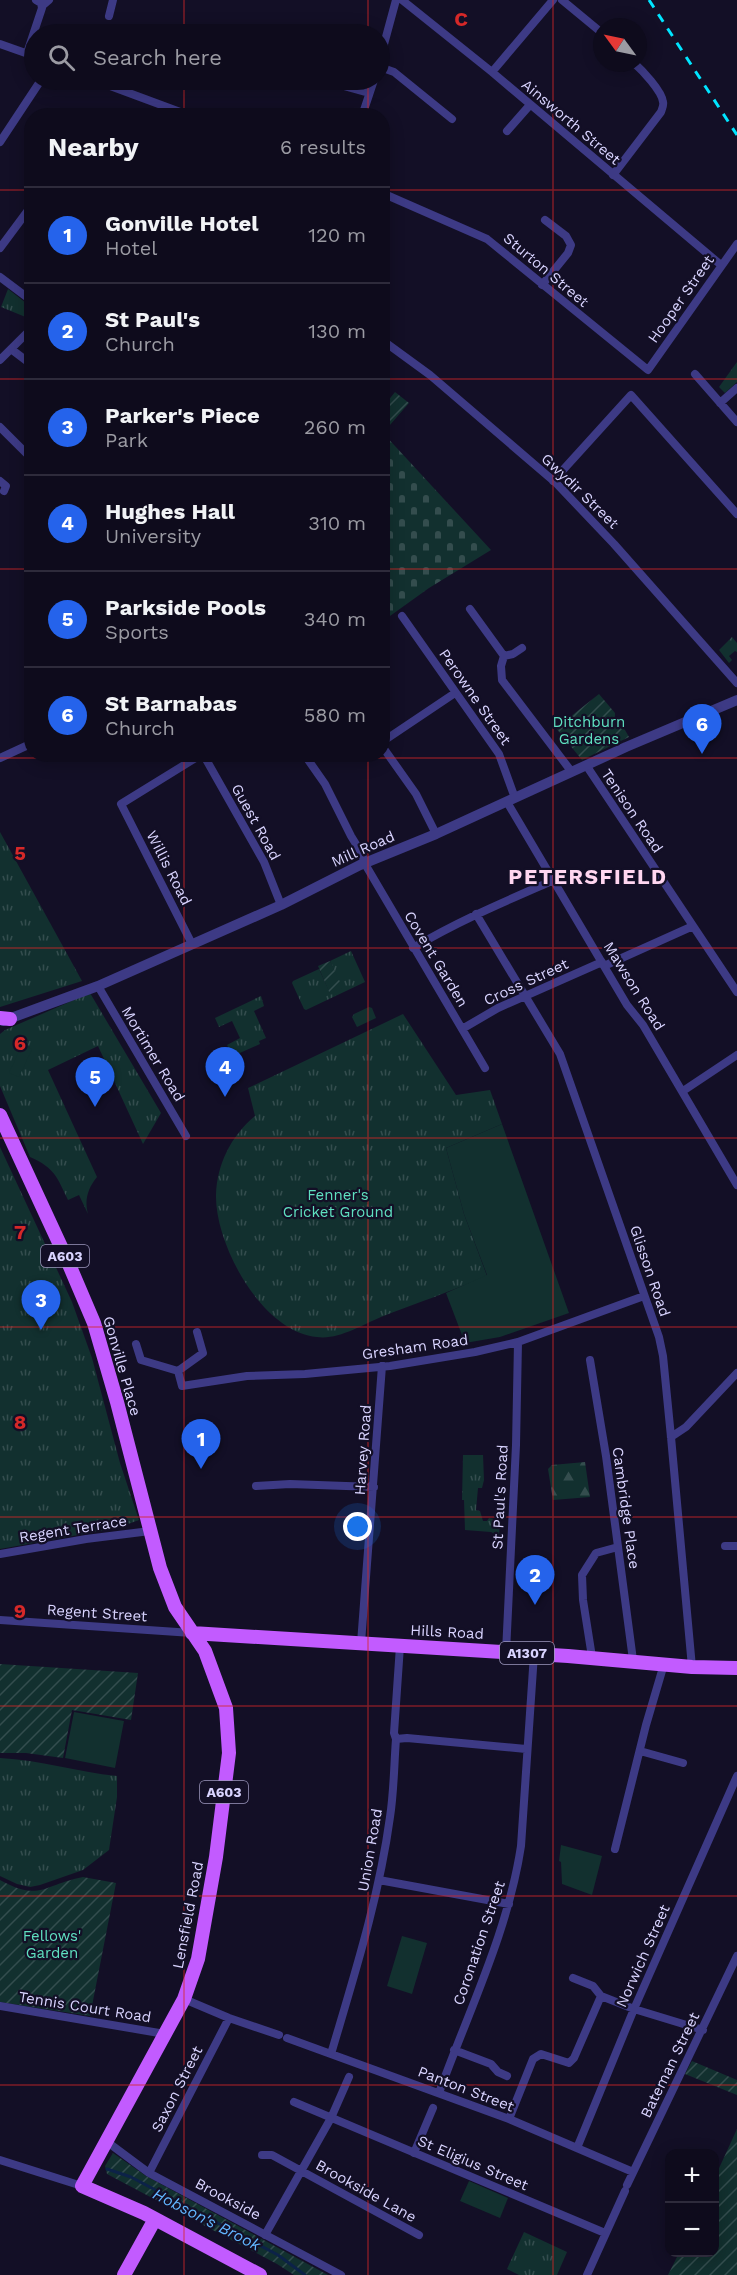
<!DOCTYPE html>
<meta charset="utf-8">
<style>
body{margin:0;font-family:"Work Sans",sans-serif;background:#171425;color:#f1f3f6}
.controls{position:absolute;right:18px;bottom:18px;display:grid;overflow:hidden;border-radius:12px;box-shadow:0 3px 15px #0003}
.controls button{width:54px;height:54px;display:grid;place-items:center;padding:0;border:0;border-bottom:2px solid #2e2b3b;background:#0e0b1c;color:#f1f3f6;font:30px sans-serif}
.compass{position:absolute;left:593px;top:18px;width:54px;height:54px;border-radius:50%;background:#0e0b1c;box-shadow:0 3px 15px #0003;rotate:303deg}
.you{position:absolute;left:358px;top:1527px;width:21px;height:21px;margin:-15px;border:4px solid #fff;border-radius:50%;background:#1a73e8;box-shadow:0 0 0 9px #1a73e833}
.badge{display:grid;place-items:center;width:39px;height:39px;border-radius:50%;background:#2563eb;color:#fff;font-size:20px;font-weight:700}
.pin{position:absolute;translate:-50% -50px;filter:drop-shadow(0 2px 3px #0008)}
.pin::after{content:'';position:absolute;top:32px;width:21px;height:18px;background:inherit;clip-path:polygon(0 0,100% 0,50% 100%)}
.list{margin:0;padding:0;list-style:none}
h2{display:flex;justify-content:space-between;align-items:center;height:78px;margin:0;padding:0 24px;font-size:26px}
h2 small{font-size:20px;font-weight:400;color:#9b9ba3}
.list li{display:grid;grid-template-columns:39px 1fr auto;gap:18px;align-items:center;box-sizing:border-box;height:96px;padding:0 24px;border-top:2px solid #2e2b3b}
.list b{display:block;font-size:22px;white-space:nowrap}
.list p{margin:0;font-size:20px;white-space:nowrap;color:#9b9ba3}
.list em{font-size:20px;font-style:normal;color:#9b9ba3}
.icon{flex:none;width:33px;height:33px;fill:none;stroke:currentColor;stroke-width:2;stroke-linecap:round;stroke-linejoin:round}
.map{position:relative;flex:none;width:737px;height:2275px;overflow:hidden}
.search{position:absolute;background:#0e0b1c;box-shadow:0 3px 15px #0003;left:24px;top:24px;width:366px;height:66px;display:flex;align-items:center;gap:15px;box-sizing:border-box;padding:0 21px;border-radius:33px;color:#9b9ba3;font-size:22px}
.panel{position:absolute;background:#0e0b1c;box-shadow:0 3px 15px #0003;left:24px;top:108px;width:366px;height:654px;border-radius:24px}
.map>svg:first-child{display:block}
.grass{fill:url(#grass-tufts)}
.forest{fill:url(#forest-firs)}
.cemetery{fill:url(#cemetery-stones)}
.garden{fill:url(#garden-furrows)}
.pitch{fill:#12302f}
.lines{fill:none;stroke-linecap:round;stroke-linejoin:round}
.stream{stroke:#0c2248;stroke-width:3}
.minor{stroke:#3d3a85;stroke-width:8}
.tertiary{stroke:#3d3a85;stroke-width:10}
.primary{stroke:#c25bff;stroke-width:14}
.rail{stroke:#00e5ff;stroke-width:3;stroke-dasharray:9 8;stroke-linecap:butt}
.grid{fill:none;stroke:#d62828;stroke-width:1.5;stroke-opacity:0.55}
.labels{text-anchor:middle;stroke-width:4.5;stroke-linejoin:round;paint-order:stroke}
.shield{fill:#130f26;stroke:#9e99be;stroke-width:1.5}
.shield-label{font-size:14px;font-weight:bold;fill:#d9d4ff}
.street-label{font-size:15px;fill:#d9d4ff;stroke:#130f26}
.park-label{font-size:15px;fill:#5fe0c0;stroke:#130f26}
.water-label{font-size:16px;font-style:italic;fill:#62b6ff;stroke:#130f26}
.district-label{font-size:21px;font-weight:bold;letter-spacing:1.5px;fill:#ffd6f0;stroke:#130f26}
.grid-label{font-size:20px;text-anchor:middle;font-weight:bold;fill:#d62828;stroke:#130f26;stroke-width:4.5;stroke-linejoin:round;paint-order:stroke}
</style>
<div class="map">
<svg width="737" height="2275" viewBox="0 0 737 2275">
<defs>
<pattern id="grass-tufts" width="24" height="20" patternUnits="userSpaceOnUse" patternTransform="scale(1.5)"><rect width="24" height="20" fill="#12302f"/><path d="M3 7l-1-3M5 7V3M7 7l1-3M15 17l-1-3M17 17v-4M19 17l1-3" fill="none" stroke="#344d4e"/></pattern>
<pattern id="forest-firs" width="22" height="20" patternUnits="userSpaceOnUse" patternTransform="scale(1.5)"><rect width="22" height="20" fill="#12302f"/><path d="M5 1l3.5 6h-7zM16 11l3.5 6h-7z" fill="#344d4e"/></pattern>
<pattern id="cemetery-stones" width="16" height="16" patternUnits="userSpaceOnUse" patternTransform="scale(1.5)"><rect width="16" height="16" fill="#12302f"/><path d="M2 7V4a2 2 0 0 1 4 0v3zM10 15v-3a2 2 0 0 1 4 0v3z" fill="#344d4e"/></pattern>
<pattern id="garden-furrows" width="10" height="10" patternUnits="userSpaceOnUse" patternTransform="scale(1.5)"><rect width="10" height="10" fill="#12302f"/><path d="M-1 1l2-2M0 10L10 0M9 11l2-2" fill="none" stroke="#344d4e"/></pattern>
</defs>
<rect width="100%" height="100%" fill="#130f26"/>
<!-- grass -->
<path class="grass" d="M8,289L26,303L30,310L28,318L1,307Z
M737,362V382L725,393L719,387Z
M732,637L737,643V652L735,651L729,656L732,660L729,663L719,650Z
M0,832L82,981L0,1007Z
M351,951L365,982L306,1010L304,1009L292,983L293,981L319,969L330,993L342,988L330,961Z
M90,993L161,1113L143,1144L98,1046L48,1070L97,1177C88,1188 84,1200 88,1214L79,1195L68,1200C57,1177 55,1168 30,1157L0,1086V1034L5,1030Z
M261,996L264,1006L254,1011L266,1038L259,1041L260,1044L233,1056L227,1045L240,1038L232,1021L219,1027L215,1018Z
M369,1007L372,1008L376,1018L357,1027L352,1017L354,1014Z
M403,1014L456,1095L490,1090L502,1124L446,1148L464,1214L487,1276C452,1291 417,1303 381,1317C362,1325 338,1340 317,1337C262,1332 215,1245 216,1195C217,1164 231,1136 255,1116L248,1088Z
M0,1147L72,1302L92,1358L120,1463L139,1520L117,1528L0,1549Z
M463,1455H483L484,1480L482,1488H478L476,1510L480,1511L483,1521H487L489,1518L500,1520L499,1536L491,1532L465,1530L464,1500H462Z
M0,1758C40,1760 77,1772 117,1776V1797L109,1850L83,1870L40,1885L30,1887L17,1884L0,1876Z
M524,2232L567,2252L557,2275H519L507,2269Z"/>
<!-- forest -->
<path class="forest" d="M585,1462L590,1497L553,1500L548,1469L552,1465Z"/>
<!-- cemetery -->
<path class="cemetery" d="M383,433L491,550L429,588L383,621Z"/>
<!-- garden -->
<path class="garden" d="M395,392L409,403L383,433V407Z
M599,694L615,713V719L625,730L629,737L582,760L556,728Z
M330,961L343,988L330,994L318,966Z
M0,1664L138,1673L131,1720L72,1710L63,1758L26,1753H0Z
M83,1877L116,1883L90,2016L0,2002V1880C40,1902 43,1885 83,1877Z
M692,2061L737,2080V2095L685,2074Z
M737,2129V2275H668L679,2253L714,2252L715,2177Z
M113,2153L146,2176L328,2275H294L277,2264L107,2174L105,2166Z"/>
<!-- pitch -->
<path class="pitch" d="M22,1045L32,1049L19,1077L9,1073Z
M502,1124L569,1313L500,1337L465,1343L446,1293L487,1275L464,1214L446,1148Z
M74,1712L124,1721L115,1768L65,1758Z
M561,1845L602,1856L592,1895L562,1884L561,1862L559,1861Z
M402,1936L427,1943L412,1994L387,1986Z
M469,2181L508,2198L500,2218L460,2201Z"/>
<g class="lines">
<!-- stream -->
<path class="stream" d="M107,2169L131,2177L278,2255L305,2275"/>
<!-- minor -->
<path class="minor" d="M402,0L492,72L721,265
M562,0L602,33
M42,6L49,0
M109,16L113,0
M0,44L34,56
M27,53L42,8L41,3L36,0
M380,59L396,0
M380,67L394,72L452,119
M492,72L553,0
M94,80L191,116
M322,80L369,93
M362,116L374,80
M507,131L529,106
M0,142L41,80
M613,175L661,112C662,109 664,105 663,102C662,91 642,70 634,63
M382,193L487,239L648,370L737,244
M0,248L32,205
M0,277L32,301
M542,285L568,253L571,245L566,236L545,220
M382,340L430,375L556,483L614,544L737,683
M11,349L32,365
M0,360L32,328
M695,374L737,422
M720,403L737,388
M0,427L32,459
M0,481L6,486L4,491
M553,481L631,395L737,514
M30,494L32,492
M470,609L504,656L501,666L502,680L571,771
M402,616L499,754L515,798
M504,656L513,654L522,648
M382,742L455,693
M382,746L416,794L436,834
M203,754L264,862L281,905
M304,754L325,784L351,836L362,854L365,864L485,1068
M0,758L26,746
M586,765L737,992
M507,802L627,1005L643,1025L737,1185
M476,914L560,1054L659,1337L663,1356L671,1437L692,1667
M192,944L121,804L202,754
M413,948C458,921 506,901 554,880
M604,966L693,926
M98,986L186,1136
M462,1029L498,1008L602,962
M683,1091L737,1055
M136,1344L141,1360L178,1371L203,1353L197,1332
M590,1360L606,1456L633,1660
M178,1371L182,1386L247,1376L305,1374L390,1366L475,1352L518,1342L644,1296
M671,1437L686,1427L737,1373
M256,1486L290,1484L374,1487
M725,1546H737
M0,1554L86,1539L150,1531
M0,1620L192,1633
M361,1643L382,1366
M506,1652L516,1445L518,1342
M592,1657L583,1600L582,1575L596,1553L618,1547
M396,1739L407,1738L526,1749
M640,1751L683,1763
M615,1849L646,1725L664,1664
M379,1880L509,1904
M573,1978L593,1986L601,1996
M601,1996L634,2009L703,2030
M184,1999L229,2018L279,2035
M0,2006L165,2034
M287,2038L509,2119L633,2172
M454,2050L491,2064L498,2072L507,2076
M331,2054C354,1976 379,1898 390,1817C394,1791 394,1765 396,1739L394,1733L400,1646
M439,2093C468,2012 508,1932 521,1846L534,1654
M294,2102L605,2233
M509,2119L533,2059L541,2054L569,2063L574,2058L601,1996
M106,2141L149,2173L341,2275
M577,2148L634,2009L737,1776
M414,2153L433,2108
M262,2155H272L419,2235
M0,2160L82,2186
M149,2173L229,2018
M627,2185L737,1956
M265,2235L331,2118L349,2077
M587,2275L625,2191"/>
<!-- tertiary -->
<path class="tertiary" d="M3,1021L98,986L281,905L360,865L436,834L626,747L737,700"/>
<!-- primary -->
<path class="primary" d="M0,1018L10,1019
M0,1115L68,1262L94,1323L117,1402L160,1568L175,1607L205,1651L226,1708L229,1753L216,1857L198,1959L184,1999L82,2186L144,2213L260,2275
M192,1633L568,1656L692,1667L737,1668
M124,2275L155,2219"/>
<!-- rail -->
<path class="rail" d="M649,0L737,135"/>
</g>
<!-- grid -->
<path class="grid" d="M184,0V34M368,0V34M553,0V2275M184,80V116M368,80V116M0,190H32M382,190H737M0,379H32M382,379H737M0,569H32M382,569H737M184,754V2275M368,754V2275M0,758H737M0,948H737M0,1138H737M0,1327H737M0,1517H737M0,1706H737M0,1896H737M0,2085H737"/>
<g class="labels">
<!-- shield labels -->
<g class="shield">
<rect x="41" y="1245" width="48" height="22" rx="4.5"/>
<rect x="500" y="1642" width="54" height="22" rx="4.5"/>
<rect x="200" y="1781" width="48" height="22" rx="4.5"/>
</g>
<g class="shield-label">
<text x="65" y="1261">A603</text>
<text x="527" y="1658">A1307</text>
<text x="224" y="1797">A603</text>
</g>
<!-- street labels -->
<g class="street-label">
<text transform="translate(571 122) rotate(40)" y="5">Ainsworth Street</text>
<text transform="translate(546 270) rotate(40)" y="5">Sturton Street</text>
<text transform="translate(681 299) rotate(-55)" y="5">Hooper Street</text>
<text transform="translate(580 491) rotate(44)" y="5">Gwydir Street</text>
<text transform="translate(475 697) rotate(55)" y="5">Perowne Street</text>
<text transform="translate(632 811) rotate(56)" y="5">Tenison Road</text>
<text transform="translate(256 822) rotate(61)" y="5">Guest Road</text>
<text transform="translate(363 849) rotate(-24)" y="5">Mill Road</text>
<text transform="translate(169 868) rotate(63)" y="5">Willis Road</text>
<text transform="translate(436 959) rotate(59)" y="5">Covent Garden</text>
<text transform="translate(526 982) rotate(-25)" y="5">Cross Street</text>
<text transform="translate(634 986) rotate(58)" y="5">Mawson Road</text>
<text transform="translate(153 1054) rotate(59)" y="5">Mortimer Road</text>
<text transform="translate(650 1271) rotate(71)" y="5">Glisson Road</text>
<text transform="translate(415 1347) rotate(-8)" y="5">Gresham Road</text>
<text transform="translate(122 1366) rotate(74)" y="5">Gonville Place</text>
<text transform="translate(363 1450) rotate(-86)" y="5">Harvey Road</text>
<text transform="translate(500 1497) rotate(-87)" y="5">St Paul's Road</text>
<text transform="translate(626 1508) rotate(82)" y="5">Cambridge Place</text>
<text transform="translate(73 1529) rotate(-9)" y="5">Regent Terrace</text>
<text transform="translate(97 1613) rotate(4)" y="5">Regent Street</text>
<text transform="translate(447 1632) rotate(3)" y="5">Hills Road</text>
<text transform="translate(370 1850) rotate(-80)" y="5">Union Road</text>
<text transform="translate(188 1915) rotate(-79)" y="5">Lensfield Road</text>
<text transform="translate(479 1943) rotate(-71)" y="5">Coronation Street</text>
<text transform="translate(643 1956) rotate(-66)" y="5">Norwich Street</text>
<text transform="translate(85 2007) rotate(9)" y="5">Tennis Court Road</text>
<text transform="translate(670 2065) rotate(-64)" y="5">Bateman Street</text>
<text transform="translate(177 2089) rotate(-63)" y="5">Saxon Street</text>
<text transform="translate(466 2089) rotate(21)" y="5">Panton Street</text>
<text transform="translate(473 2163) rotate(23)" y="5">St Eligius Street</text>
<text transform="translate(366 2191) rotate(29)" y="5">Brookside Lane</text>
<text transform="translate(228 2199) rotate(28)" y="5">Brookside</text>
</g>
<!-- park labels -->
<g class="park-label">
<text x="589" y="727">Ditchburn<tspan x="589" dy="17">Gardens</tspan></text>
<text x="338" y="1200">Fenner's<tspan x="338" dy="17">Cricket Ground</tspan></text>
<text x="52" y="1941">Fellows'<tspan x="52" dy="17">Garden</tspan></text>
</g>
<!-- water labels -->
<g class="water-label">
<text transform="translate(207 2219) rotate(27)" y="6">Hobson's Brook</text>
</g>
<!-- district labels -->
<g class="district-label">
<text x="588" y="884">PETERSFIELD</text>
</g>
</g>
<g class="grid-label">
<text x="461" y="26">C</text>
<text x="20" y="860">5</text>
<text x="20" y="1050">6</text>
<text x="20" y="1239">7</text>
<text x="20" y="1429">8</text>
<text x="20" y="1618">9</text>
</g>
</svg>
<div class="controls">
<button>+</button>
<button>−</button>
</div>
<svg class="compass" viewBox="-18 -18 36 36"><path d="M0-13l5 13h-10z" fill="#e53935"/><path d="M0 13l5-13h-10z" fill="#9b9ba3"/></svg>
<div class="you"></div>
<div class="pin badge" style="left:201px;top:1469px">1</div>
<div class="pin badge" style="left:535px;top:1605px">2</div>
<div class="pin badge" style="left:41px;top:1330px">3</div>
<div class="pin badge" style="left:225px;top:1097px">4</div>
<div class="pin badge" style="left:95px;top:1107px">5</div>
<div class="pin badge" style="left:702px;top:754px">6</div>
<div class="search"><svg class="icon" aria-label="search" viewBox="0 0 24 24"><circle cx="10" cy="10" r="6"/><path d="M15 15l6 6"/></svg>Search here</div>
<section class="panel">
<h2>Nearby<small>6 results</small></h2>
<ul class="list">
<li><span class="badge">1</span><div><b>Gonville Hotel</b><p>Hotel</p></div><em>120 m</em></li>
<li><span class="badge">2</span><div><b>St Paul's</b><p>Church</p></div><em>130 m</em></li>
<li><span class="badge">3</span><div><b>Parker's Piece</b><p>Park</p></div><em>260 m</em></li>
<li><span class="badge">4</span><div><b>Hughes Hall</b><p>University</p></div><em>310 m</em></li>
<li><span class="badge">5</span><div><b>Parkside Pools</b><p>Sports</p></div><em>340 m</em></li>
<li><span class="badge">6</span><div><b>St Barnabas</b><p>Church</p></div><em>580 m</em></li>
</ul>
</section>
</div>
